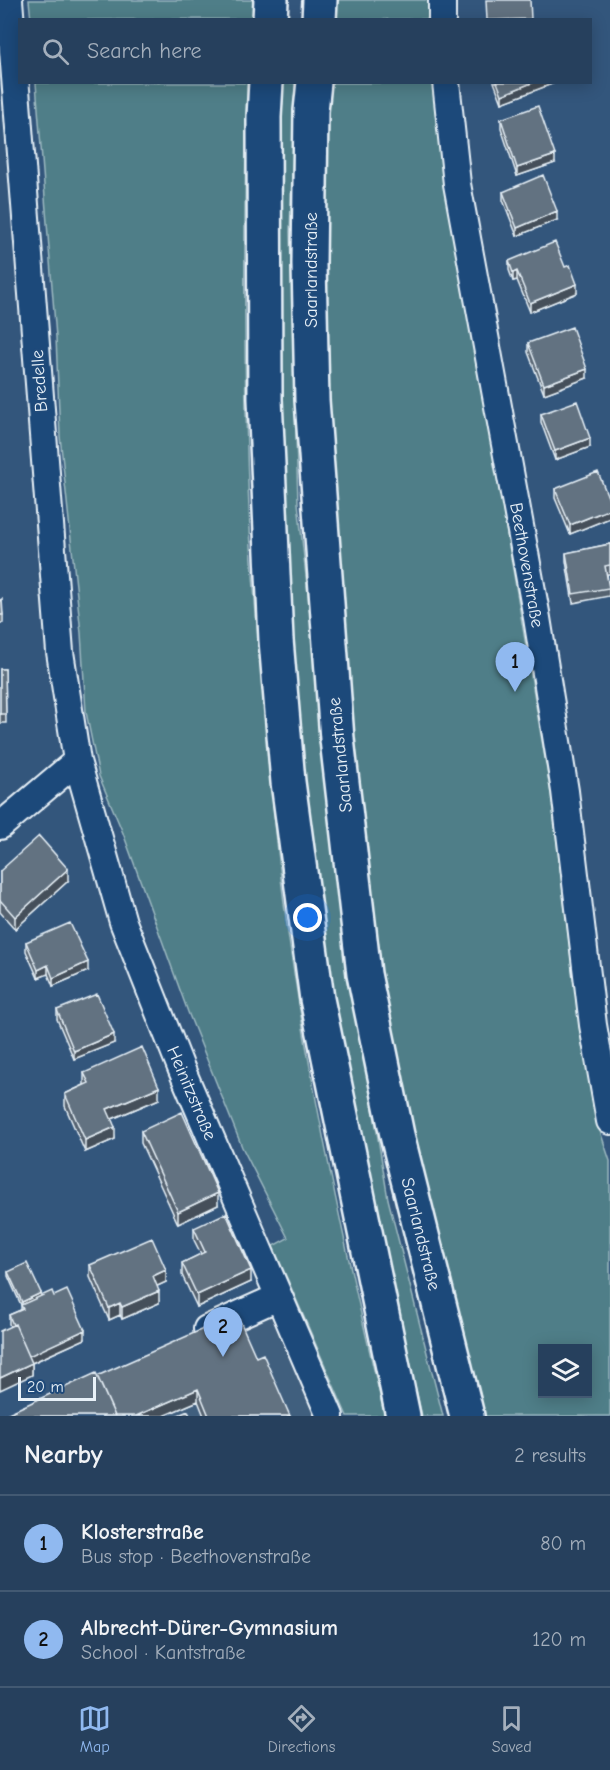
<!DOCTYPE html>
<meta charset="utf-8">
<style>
body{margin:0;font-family:"Comic Neue",sans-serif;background:#324b66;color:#f1f3f6}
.controls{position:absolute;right:18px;bottom:18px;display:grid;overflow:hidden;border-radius:0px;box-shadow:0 3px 15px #0003}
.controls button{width:54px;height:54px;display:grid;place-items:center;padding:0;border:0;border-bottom:2px solid #425972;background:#26405d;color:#f1f3f6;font:30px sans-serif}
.scale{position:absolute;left:18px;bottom:15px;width:78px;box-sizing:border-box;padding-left:6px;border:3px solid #e8f1f8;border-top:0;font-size:16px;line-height:21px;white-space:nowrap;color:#e8f1f8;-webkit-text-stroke:4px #1f4a7a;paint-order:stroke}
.you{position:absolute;left:308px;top:918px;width:21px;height:21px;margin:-15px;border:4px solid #fff;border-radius:50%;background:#1a73e8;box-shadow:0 0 0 9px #1a73e833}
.badge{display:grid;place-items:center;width:39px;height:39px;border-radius:50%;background:#90b9f0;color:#111;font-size:20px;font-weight:700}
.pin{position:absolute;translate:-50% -50px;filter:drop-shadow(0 2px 3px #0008)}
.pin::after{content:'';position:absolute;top:32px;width:21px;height:18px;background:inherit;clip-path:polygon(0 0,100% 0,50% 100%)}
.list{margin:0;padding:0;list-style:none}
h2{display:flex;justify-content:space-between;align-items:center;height:78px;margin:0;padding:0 24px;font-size:26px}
h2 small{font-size:20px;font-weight:400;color:#a4afbc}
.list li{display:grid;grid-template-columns:39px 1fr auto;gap:18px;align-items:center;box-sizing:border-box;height:96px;padding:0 24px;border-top:2px solid #425972}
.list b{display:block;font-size:22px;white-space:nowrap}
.list p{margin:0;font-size:20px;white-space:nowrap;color:#a4afbc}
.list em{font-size:20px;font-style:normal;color:#a4afbc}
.icon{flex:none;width:33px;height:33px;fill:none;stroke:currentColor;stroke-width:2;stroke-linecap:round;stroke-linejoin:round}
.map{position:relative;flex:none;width:610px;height:1416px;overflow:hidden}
.search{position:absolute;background:#26405d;box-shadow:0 3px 15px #0003;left:18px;right:18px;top:18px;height:66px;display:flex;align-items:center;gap:15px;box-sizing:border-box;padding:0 21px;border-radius:0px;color:#a4afbc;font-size:22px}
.sheet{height:270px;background:#26405d}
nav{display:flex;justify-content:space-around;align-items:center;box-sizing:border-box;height:84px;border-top:2px solid #425972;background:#26405d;font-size:16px;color:#a4afbc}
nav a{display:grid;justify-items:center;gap:3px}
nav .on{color:#90b9f0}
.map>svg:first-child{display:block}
.built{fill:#415e7e}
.green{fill:#4f7e88;stroke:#9cb8c0;stroke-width:1.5;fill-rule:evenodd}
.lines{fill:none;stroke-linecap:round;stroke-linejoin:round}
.minor-casing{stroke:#e8f1f8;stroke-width:30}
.highway-casing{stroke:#e8f1f8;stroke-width:38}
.minor{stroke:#1f4a7a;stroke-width:26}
.highway{stroke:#1f4a7a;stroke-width:33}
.wall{fill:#54626f;stroke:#e8f1f8;stroke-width:1.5}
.shaded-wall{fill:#45505a;stroke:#e8f1f8;stroke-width:1.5}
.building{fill:#627281;stroke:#e8f1f8;stroke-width:1.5}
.labels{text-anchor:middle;stroke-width:4.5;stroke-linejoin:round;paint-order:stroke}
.street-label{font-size:18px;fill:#e8f1f8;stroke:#1f4a7a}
</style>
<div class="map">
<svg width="610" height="1416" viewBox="0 0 610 1416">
<rect width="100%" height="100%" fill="#33567c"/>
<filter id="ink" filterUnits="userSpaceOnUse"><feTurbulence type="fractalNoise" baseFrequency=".0167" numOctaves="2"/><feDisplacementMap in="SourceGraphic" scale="12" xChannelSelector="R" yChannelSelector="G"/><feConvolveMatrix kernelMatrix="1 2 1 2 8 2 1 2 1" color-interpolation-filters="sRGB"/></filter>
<g filter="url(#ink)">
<!-- built -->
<path class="built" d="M278,1297L327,1416H11Z"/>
<!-- green -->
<path class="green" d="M29,0H253L252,19L31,20Z
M333,0H436V19L331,20Z
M36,83H247C244,224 243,366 249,508C252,580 259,652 266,724C273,809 281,895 295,979C318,1126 350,1271 385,1416H347L273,1246L288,1238L242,1147L188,1012L123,833L99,776L86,712L81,633L60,436L56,337Z
M279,83H295L290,232L298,503L347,950L388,1199L443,1416H422L355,1124L329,979L291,655L276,269Z
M326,83H438L448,185L551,794L580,1032L599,1128L610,1161V1416H473L406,1133L356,811L324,400ZM542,1348H588V1394H542Z"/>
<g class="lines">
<defs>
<path id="minor" d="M9,0L60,652L77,761L123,922L181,1068L330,1416
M442,0V20
M446,82L457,184L537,618L565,791L593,1025L610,1121
M0,826L77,761
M207,1329L278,1297"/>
<path id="highway" d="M270,20L271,0
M319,20L320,0
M266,82L264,117L265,399L276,640L288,782L317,999L403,1416
M314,82L311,111L309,264L312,400L337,739L364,974L397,1135L467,1416"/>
</defs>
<!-- minor casing -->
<use href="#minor" class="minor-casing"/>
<!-- highway casing -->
<use href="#highway" class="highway-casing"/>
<!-- minor -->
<use href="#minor" class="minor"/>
<!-- highway -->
<use href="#highway" class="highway"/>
</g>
<!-- wall -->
<path class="wall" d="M494,82H557L502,103Z
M501,119L555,163L517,176L501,128Z
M503,192L557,220L517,236L503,200Z
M509,261L565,267L577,293L530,312L517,280L513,281L509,270Z
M528,343L587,378L544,394L528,352Z
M541,414L590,447L555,460L541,422Z
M555,489L610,502V518L570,534L555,498Z
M610,544V574H607L609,588V596L573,603L566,561V553Z
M0,600L3,615V623H0Z
M0,669H5L6,723H0Z
M0,871L68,881L15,929L0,912Z
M26,942L88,971L53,986L48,974L38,978L26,951Z
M57,1010L114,1043L74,1059L57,1019Z
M84,1073L159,1099L112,1119L115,1139L85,1152L65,1106V1094L84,1085Z
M141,1131L218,1205L178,1224L141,1143Z
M194,1228L251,1282L197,1307L182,1275V1263L201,1254L194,1240Z
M90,1265L166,1282L157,1286L159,1303L122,1319L120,1315L109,1320L90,1277Z
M8,1272L41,1296H54L85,1339L32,1363V1375L9,1324V1315L21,1310V1305L8,1276Z
M256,1357L290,1416H204L198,1401L163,1416H2L97,1376Z"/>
<!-- shaded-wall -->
<path class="shaded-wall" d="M534,82H557L502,103V95Z
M555,155V163L517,176V168Z
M557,211V220L517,236V228Z
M517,271V280L513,281V273Z
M577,284V293L530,312V303Z
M587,369V378L544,394V385Z
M590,438V447L555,460V451Z
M610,509V518L570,534V525Z
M68,869V881L15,929V917Z
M88,962V971L53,986V978Z
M48,965V974L38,978V970Z
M114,1034V1043L74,1059V1051Z
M159,1087V1099L107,1121V1109Z
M115,1127V1139L85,1152V1140Z
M218,1193V1205L178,1224V1212Z
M166,1270V1282L153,1288V1276Z
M251,1270V1282L197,1307V1295Z
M159,1291V1303L122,1319V1307Z
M41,1293V1297L22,1306V1302Z
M120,1303V1315L109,1320V1308Z
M85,1330V1339L27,1365V1356Z
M32,1363V1375L0,1390V1378Z
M198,1389V1401L163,1416H136Z"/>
<!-- building -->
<path class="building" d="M486,0H530L531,19L487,20Z
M497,82H534L502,95Z
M538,106L555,155L517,168L501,119Z
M543,175L557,211L517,228L503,192Z
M555,242L565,267L570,265L577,284L530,303L517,271L513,273L509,261Z
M572,327L587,369L544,385L528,343Z
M577,401L590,438L555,451L541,414Z
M598,472L610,502V509L570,525L555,489Z
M610,544V565L605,566L609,588L573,594L566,553Z
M2,599L3,615H0V600Z
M0,669H5L6,714H0Z
M39,836L68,869L15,917L0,900V871Z
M70,923L88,962L53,978L48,965L38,970L26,942Z
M97,994L114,1034L74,1051L57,1010Z
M142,1047L159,1087L107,1109L115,1127L85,1140L65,1094L89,1083L84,1073Z
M182,1112L218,1193L178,1212L141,1131Z
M226,1213L251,1270L197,1295L182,1263L205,1252L194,1228Z
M152,1238L166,1270L153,1276L159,1291L122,1307L120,1303L109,1308L90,1265Z
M27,1263L41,1293L22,1302L8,1272Z
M67,1290L85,1330L29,1356L15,1324L13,1325L9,1315L23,1309L21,1305L52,1291L54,1296Z
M237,1314L256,1357L263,1354L290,1416H209L198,1389L136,1416H115L97,1376Z
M15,1324L32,1363L0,1378V1331Z
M96,1373L115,1416H2Z
M188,1411L190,1416H176Z"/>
</g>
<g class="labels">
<!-- street labels -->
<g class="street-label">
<text transform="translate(311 270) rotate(-90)" y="6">Saarlandstraße</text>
<text transform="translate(39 381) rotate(-94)" y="6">Bredelle</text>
<text transform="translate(527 565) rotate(80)" y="6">Beethovenstraße</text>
<text transform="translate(340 755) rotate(-96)" y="6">Saarlandstraße</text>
<text transform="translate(192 1093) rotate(67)" y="6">Heinitzstraße</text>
<text transform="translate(421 1234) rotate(76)" y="6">Saarlandstraße</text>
</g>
</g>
</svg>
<div class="controls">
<button><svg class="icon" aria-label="layers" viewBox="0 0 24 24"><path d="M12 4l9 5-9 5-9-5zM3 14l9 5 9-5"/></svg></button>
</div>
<div class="scale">20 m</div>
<div class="you"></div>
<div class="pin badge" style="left:515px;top:692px">1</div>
<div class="pin badge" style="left:223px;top:1357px">2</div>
<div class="search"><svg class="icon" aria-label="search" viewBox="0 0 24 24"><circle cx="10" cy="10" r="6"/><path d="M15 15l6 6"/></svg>Search here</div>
</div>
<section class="sheet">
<h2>Nearby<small>2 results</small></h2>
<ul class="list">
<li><span class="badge">1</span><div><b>Klosterstraße</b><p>Bus stop · Beethovenstraße</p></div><em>80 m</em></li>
<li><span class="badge">2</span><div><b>Albrecht-Dürer-Gymnasium</b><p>School · Kantstraße</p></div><em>120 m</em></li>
</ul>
</section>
<nav>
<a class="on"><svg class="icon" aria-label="map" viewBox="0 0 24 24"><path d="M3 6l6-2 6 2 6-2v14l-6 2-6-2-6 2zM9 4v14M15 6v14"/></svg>Map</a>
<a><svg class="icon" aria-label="directions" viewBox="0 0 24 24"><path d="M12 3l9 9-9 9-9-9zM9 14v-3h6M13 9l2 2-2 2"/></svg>Directions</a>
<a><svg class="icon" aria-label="saved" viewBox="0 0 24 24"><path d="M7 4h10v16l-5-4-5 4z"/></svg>Saved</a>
</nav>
